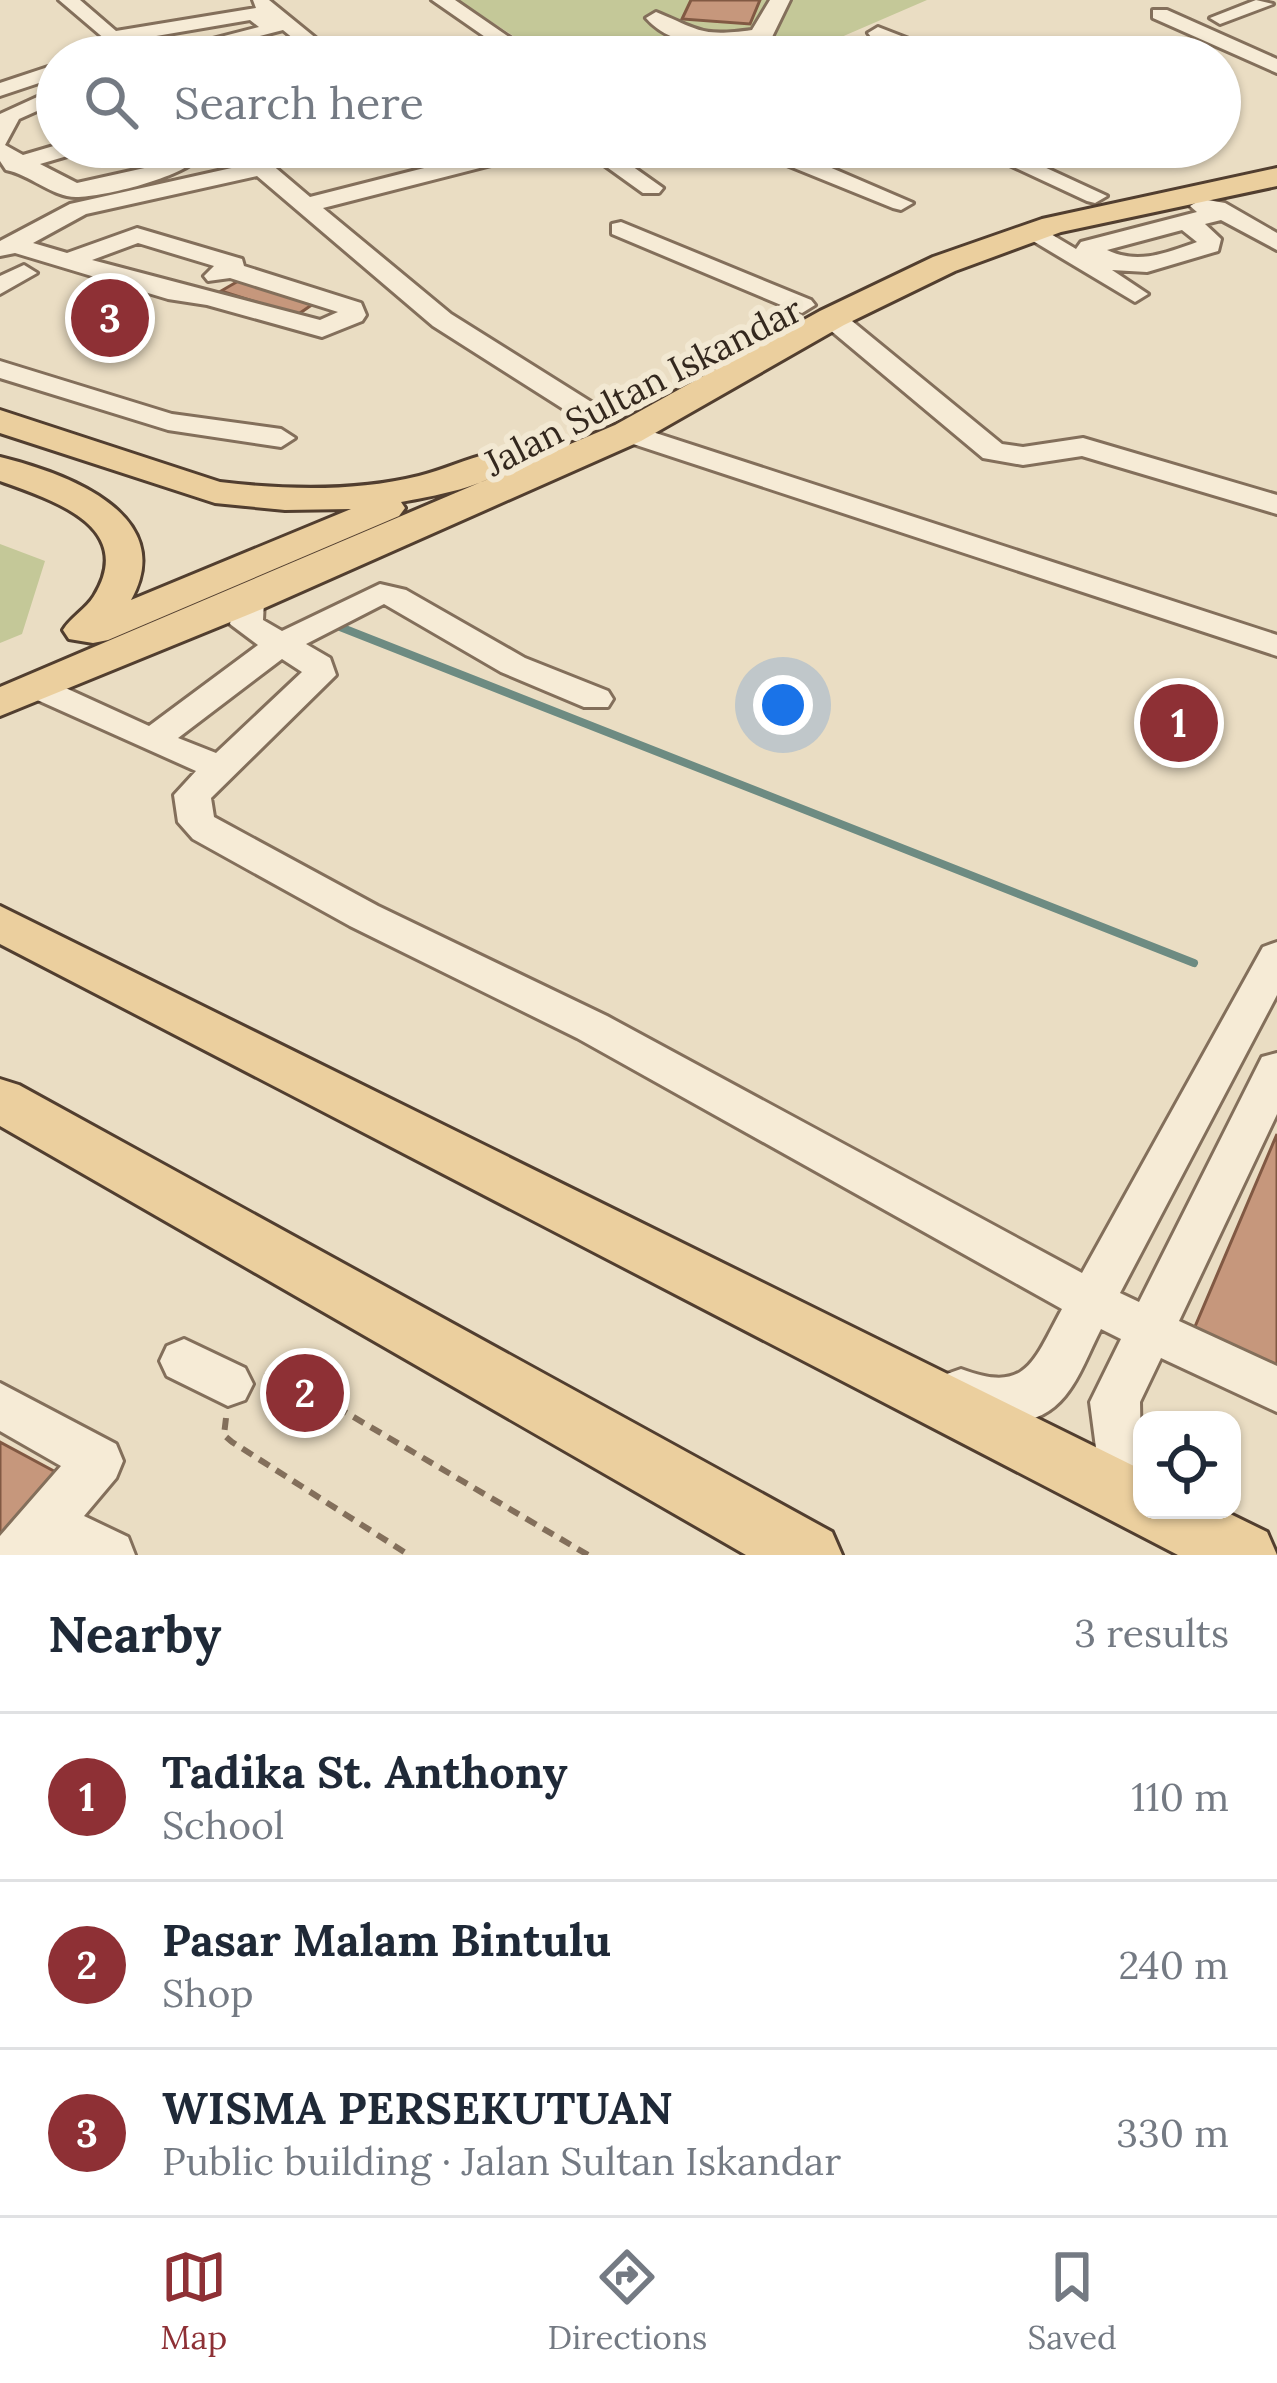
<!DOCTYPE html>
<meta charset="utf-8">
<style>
body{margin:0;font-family:Lora,serif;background:#f6f6f7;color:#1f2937}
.controls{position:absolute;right:36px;bottom:36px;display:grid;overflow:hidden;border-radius:24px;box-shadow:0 3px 9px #0004}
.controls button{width:108px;height:108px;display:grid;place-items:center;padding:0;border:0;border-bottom:3px solid #e0e1e3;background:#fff;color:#1f2937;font:60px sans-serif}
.you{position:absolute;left:783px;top:705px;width:42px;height:42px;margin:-30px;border:9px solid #fff;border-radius:50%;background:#1a73e8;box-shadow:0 0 0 18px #1a73e833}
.badge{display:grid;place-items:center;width:78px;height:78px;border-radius:50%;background:#8e3035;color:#fff;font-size:39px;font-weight:700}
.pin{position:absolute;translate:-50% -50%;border:6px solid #fff;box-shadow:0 3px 12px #0006}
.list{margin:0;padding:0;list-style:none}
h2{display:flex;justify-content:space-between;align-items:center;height:156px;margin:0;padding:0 48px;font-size:51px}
h2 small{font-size:39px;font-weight:400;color:#747a83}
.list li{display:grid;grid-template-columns:78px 1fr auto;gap:36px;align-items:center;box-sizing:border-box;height:168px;padding:0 48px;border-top:3px solid #e0e1e3}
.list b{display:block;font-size:45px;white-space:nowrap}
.list p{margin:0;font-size:39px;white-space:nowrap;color:#747a83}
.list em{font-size:39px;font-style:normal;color:#747a83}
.icon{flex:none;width:66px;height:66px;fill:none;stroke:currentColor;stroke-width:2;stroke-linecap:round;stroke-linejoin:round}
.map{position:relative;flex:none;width:1277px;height:1555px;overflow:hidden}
.search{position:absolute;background:#fff;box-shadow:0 3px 9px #0004;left:36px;right:36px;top:36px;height:132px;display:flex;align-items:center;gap:30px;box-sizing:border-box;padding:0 42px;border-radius:66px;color:#747a83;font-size:45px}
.sheet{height:660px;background:#fff}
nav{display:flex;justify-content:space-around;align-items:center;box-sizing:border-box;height:168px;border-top:3px solid #e0e1e3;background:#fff;font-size:33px;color:#747a83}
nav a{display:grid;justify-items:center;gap:6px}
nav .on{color:#8e3035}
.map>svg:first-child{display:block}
.green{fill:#c4c898}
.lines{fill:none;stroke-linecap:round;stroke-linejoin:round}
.stream{stroke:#6d8b82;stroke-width:8}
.building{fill:#c6977c;stroke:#815943;stroke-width:3}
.minor-casing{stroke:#836f5b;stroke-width:6}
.major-casing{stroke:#513e2f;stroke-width:6}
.path{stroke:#836f5b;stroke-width:6;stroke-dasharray:12 8;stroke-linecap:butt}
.minor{fill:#f6ebd6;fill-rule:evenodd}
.major{fill:#ebcf9e;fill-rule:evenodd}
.labels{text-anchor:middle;stroke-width:12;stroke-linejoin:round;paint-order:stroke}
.far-street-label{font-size:36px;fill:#34281e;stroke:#f2e8d2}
</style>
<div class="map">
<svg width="1277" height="1555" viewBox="0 0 1277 1555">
<rect width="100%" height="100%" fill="#eaddc3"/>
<!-- green -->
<path class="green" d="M458,0H927L795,57H546Z
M0,544L45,561L22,634L0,643Z"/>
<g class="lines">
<!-- stream -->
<path class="stream" d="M340,627L1194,963"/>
</g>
<!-- building -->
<path class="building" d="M691,0H760L750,24L682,19Z
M240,280L316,302L297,315L221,291Z
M1277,1134V1375L1191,1336Z
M0,1442L63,1476L1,1555H0Z"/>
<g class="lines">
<defs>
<path id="minor" d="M59,0H80L116,31L256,8L253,0H269L339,57H316L283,30L179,57H143L259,27L250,20L127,41L136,51L126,57Z
M432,0H455L538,57H514Z
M770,0H790L772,37C731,47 677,53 646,18L656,12C700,30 700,37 752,30Z
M1256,0L1273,4L1220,24L1210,18Z
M1153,10H1167L1277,59V73L1153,18Z
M878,27L945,53L948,57H920L871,37L868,33Z
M57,64V77L0,96V83Z
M57,88V102L19,119L5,145L23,155L57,145L111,147L114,152L103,159L74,154L40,164L77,183L167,163L176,156L169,147H192L200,157C182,177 105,197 76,197C52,197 29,174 6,170L0,161V114Z
M226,147H251L310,197L507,147H545L542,152L323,208L451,314L604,410L608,416L604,422H584L433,326L257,176L86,214L33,243L67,253L137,228L242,259L244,266L361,303L366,315L362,321L322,337L207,305L168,299L15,253L0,256V241L70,204L245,165ZM138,243L214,266L204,276L208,281L230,278L338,312L320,320L92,260Z
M579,147H605L663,188L659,193H643Z
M769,147H794L792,151L913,203L901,210L893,208L772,159L766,151Z
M971,147H1001L1107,196L1095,203L1087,201Z
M1202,199L1225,203L1277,233V250L1221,220L1205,224L1221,239L1218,251L1147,272L1112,270L1148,294L1135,302L1018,232L1021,227H1039L1076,249L1081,242L1197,212L1190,206ZM1182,230L1197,242C1166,253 1138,265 1107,250Z
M621,222L811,300L815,305L802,313L793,310L612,234V224Z
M24,265L37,273L0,294V276Z
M832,310L841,312L1002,444L1023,447L1083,438L1277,495V514L1082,456L1023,465L983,458L823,324L819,318Z
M0,361L172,414L281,429L295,438L281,447L168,430L0,378Z
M628,424L1277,635V656L618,439L614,433L618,427Z
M380,584L406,590L525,658L608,691L613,699L608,707H584L501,672L384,604L306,644L330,658L336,675L211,798L214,817L378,906L607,1016L1082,1273L1263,947L1277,942V995L1120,1293L1139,1302L1262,1057L1277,1053V1114L1179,1321L1277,1366V1412L1161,1358L1140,1402L1142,1510H1162L1142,1520L1124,1513L1098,1463L1090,1402L1121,1339L1101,1329C1090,1350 1080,1378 1065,1396C1033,1435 982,1425 944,1407L936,1391L944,1375L961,1369C1027,1394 1033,1362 1062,1309L577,1038L350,926L193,839L178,822L174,795L196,771L24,694L19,687L24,680H48L149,726L258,645L230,624L237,593H259L264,600L263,620L282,631ZM282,659L302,672L216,753L178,738Z
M184,1339L245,1368L253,1384L245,1400L228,1406L167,1376L160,1361L167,1346Z
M0,1383L116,1444L123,1461L116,1478L84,1516L128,1537L135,1555H0V1536L61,1466L0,1431Z"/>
<path id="major" d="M1277,168V186L1061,232L955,271L844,325L641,441L262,609L0,716V687L615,425L820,311L933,257L1042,219Z
M0,410L220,482C286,490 354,492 419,476C443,470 466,459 491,453L504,456L509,464C494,486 428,497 401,502L405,508L399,516L108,640L93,643L69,639L63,630C71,617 86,609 94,596C138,525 49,499 0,481V457C65,473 179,514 131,600L351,509L285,510L215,503L0,433Z
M0,906L1142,1470V1510H1222L1267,1532L1277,1555H1178L0,944Z
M0,1079L19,1085L832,1532L842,1555H746L0,1126Z"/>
</defs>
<!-- minor casing -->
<use href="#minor" class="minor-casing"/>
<!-- major casing -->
<use href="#major" class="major-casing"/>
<!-- path -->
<path class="path" d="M264,1376L289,1379L588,1555
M226,1418L224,1435L232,1442L409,1555"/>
<!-- minor -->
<use href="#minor" class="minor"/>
<!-- major -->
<use href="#major" class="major"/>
</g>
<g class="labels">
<!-- far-street labels -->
<g class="far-street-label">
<text transform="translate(643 386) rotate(-27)" y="13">Jalan Sultan Iskandar</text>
</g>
</g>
</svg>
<div class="controls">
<button><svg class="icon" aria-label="locate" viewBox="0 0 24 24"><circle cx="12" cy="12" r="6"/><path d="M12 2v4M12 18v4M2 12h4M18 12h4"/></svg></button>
</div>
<div class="you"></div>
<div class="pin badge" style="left:1179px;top:723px">1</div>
<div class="pin badge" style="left:305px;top:1393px">2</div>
<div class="pin badge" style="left:110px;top:318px">3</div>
<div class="search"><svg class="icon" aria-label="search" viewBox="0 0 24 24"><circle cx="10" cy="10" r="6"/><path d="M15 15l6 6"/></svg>Search here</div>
</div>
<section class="sheet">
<h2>Nearby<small>3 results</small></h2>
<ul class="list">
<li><span class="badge">1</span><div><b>Tadika St. Anthony</b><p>School</p></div><em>110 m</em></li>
<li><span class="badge">2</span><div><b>Pasar Malam Bintulu</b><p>Shop</p></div><em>240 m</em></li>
<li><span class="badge">3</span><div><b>WISMA PERSEKUTUAN</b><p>Public building · Jalan Sultan Iskandar</p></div><em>330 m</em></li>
</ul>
</section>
<nav>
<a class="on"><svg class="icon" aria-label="map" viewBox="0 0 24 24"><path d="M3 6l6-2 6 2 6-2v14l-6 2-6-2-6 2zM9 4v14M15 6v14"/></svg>Map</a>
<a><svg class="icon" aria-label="directions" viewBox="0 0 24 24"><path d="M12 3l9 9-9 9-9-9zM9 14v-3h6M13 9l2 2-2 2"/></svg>Directions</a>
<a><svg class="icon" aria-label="saved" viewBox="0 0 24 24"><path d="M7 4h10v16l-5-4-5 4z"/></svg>Saved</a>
</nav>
